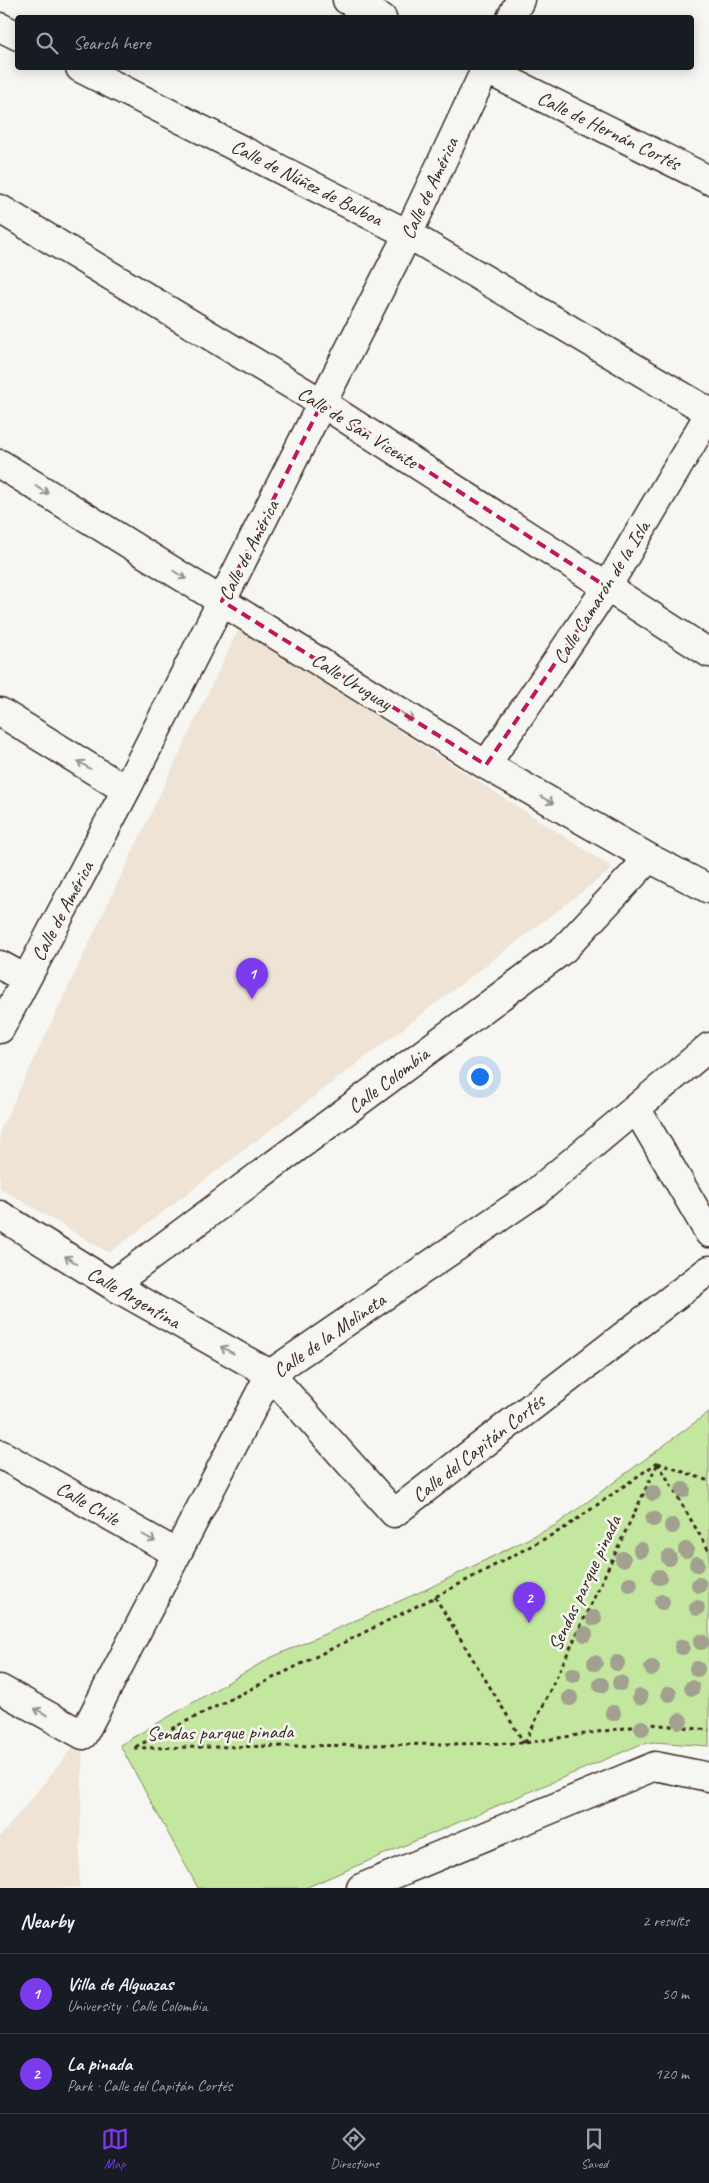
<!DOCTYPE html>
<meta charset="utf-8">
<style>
body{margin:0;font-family:Caveat,sans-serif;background:#242831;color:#f1f3f6}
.you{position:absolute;left:479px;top:1076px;width:18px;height:18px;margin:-12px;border:4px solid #fff;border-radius:50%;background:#1a73e8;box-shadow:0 0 0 8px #1a73e833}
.badge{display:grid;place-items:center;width:32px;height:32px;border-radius:50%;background:#7c3aed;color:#fff;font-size:16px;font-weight:700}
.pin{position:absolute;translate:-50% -41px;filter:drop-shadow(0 1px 2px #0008)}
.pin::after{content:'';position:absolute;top:26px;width:18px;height:15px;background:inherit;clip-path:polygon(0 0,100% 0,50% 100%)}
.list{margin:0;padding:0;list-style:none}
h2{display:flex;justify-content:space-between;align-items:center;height:65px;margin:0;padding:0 20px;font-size:21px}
h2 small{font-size:16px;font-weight:400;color:#9ea1a6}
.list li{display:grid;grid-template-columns:32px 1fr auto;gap:15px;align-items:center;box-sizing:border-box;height:80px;padding:0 20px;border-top:1px solid #363941}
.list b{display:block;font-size:19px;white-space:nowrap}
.list p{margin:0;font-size:16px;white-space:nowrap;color:#9ea1a6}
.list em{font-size:16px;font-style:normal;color:#9ea1a6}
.icon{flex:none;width:28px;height:28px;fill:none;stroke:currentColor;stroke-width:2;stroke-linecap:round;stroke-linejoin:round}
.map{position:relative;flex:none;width:709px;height:1888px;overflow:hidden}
.search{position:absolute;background:#171b24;box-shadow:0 2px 12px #0003;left:15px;right:15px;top:15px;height:55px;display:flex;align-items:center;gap:12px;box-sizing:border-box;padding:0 18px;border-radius:5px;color:#9ea1a6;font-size:19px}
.sheet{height:225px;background:#171b24}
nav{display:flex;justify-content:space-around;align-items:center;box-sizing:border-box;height:70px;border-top:1px solid #363941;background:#171b24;font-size:14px;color:#9ea1a6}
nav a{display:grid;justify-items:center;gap:2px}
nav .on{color:#7c3aed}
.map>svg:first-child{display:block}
.built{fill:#eee3d4}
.green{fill:#c4e7a0;stroke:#80885f}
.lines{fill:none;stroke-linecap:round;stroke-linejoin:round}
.minor-casing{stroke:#3b2a1e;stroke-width:31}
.path{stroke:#3b2a1e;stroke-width:3;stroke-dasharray:4 4;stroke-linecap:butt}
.minor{stroke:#f6f6f2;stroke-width:28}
.tree{fill:#a2a08f}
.oneway{stroke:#989088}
.marked{fill:none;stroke:#c2185b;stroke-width:4;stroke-dasharray:10 6;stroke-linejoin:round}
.labels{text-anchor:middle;stroke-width:5;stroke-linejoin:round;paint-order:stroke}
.street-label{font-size:20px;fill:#3b2a1e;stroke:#f6f6f2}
</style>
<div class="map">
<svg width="709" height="1888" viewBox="0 0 709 1888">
<rect width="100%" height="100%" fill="#f6f6f2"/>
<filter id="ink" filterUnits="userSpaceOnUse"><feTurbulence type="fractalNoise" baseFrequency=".02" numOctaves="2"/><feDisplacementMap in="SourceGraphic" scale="10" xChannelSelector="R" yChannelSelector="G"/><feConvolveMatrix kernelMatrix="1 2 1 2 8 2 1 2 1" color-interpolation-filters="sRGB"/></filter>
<g filter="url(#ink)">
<!-- built -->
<path class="built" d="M239,628L613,868L109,1253L0,1188V1131Z
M83,1735L79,1888H0V1837Z"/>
<!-- green -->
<path class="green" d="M709,1412V1746L654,1742L639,1745L305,1888H198L120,1745L270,1658L427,1589L556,1525Z"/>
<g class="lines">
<defs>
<path id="minor" d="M347,0L382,18
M511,18L520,0
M0,27L18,36
M80,68L408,234L709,412
M483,68L709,180
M0,209L322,403L709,653
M0,464L486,765L649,858L709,889
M0,712L126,790
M486,765L607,587L709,414
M0,965L26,979
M0,1029L126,790L322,403L408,234L486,68
M636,1108L709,1233
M0,1215L112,1285L270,1374L394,1513L709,1270
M112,1285L564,949L649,858
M0,1454L176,1553
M0,1689L83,1735L270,1374L535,1193L709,1047
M361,1888L655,1766L709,1777"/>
</defs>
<!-- minor casing -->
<use href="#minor" class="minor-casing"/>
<!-- path -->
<path class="path" d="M658,1462L563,1529L435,1597L133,1748L525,1743L651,1724L709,1730
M658,1463L709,1551
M658,1463L709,1481
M435,1597L524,1743
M525,1743L658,1463"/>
<!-- minor -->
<use href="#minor" class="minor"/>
</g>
<!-- trees -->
<g class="tree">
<circle cx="683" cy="1490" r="8"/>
<circle cx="653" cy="1493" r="8"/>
<circle cx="653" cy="1519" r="8"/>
<circle cx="672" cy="1526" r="8"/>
<circle cx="641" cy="1550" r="8"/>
<circle cx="686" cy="1550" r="8"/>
<circle cx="669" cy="1558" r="8"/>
<circle cx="623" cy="1559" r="8"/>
<circle cx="697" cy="1564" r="8"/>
<circle cx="659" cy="1577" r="8"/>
<circle cx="630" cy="1584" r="8"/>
<circle cx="699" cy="1585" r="8"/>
<circle cx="662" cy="1602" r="8"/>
<circle cx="697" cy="1608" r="8"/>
<circle cx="594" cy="1618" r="8"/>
<circle cx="585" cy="1634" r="8"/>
<circle cx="701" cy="1642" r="8"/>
<circle cx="682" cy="1647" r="8"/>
<circle cx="595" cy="1663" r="8"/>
<circle cx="617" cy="1663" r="8"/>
<circle cx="652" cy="1668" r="8"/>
<circle cx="697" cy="1669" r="8"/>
<circle cx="573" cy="1675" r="8"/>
<circle cx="620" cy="1683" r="8"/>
<circle cx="601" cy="1685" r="8"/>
<circle cx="692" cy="1688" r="8"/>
<circle cx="669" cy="1694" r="8"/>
<circle cx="640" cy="1697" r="8"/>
<circle cx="570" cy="1698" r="8"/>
<circle cx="613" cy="1713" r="8"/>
<circle cx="680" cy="1721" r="8"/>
<circle cx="642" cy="1728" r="8"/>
</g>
<!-- one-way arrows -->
<defs><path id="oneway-shaft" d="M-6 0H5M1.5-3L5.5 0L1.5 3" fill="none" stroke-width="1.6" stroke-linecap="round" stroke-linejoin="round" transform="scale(1.25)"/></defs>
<g class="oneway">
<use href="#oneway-shaft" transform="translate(42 490) rotate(32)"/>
<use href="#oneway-shaft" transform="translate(180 575) rotate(32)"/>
<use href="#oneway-shaft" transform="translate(407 716) rotate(32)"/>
<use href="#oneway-shaft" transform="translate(84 765) rotate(-148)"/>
<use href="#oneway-shaft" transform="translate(547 800) rotate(30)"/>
<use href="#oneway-shaft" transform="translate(71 1260) rotate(-148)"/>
<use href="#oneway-shaft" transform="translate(227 1350) rotate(-151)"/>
<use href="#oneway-shaft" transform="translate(149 1538) rotate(30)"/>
<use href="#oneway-shaft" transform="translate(41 1712) rotate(-151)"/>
</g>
</g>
<!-- marked area -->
<path class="marked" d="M322,403L607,587L486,765L222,601Z"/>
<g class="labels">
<!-- street labels -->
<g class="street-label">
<text transform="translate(609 130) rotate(26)" y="7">Calle de Hernán Cortés</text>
<text transform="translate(307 182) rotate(27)" y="7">Calle de Núñez de Balboa</text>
<text transform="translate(429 188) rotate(-65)" y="7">Calle de América</text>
<text transform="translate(358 427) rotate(32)" y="7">Calle de San Vicente</text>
<text transform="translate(248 550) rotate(-63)" y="7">Calle de América</text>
<text transform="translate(601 592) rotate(-58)" y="7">Calle Camarón de la Isla</text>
<text transform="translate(352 681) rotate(32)" y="7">Calle Uruguay</text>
<text transform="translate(62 911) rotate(-62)" y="7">Calle de América</text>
<text transform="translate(388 1080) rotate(-37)" y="7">Calle Colombia</text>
<text transform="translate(134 1297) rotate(30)" y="7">Calle Argentina</text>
<text transform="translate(329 1335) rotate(-35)" y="7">Calle de la Molineta</text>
<text transform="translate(478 1448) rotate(-38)" y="7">Calle del Capitán Cortés</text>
<text transform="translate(88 1503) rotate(30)" y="7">Calle Chile</text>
<text transform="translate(584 1583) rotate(-65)" y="7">Sendas parque pinada</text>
<text transform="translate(220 1732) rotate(-1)" y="7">Sendas parque pinada</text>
</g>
</g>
</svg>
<div class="you"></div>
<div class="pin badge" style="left:252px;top:999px">1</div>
<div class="pin badge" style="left:529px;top:1623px">2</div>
<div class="search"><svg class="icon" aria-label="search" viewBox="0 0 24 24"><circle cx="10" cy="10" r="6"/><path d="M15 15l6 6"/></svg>Search here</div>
</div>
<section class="sheet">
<h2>Nearby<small>2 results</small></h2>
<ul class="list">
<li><span class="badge">1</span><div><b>Villa de Alguazas</b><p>University · Calle Colombia</p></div><em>50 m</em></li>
<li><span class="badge">2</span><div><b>La pinada</b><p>Park · Calle del Capitán Cortés</p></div><em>120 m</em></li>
</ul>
</section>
<nav>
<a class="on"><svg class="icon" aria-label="map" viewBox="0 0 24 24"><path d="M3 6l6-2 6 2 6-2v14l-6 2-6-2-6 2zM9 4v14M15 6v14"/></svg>Map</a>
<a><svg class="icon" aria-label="directions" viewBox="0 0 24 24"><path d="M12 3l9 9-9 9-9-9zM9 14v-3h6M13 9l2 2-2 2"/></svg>Directions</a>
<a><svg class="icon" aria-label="saved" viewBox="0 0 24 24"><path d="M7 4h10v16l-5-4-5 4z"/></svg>Saved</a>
</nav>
